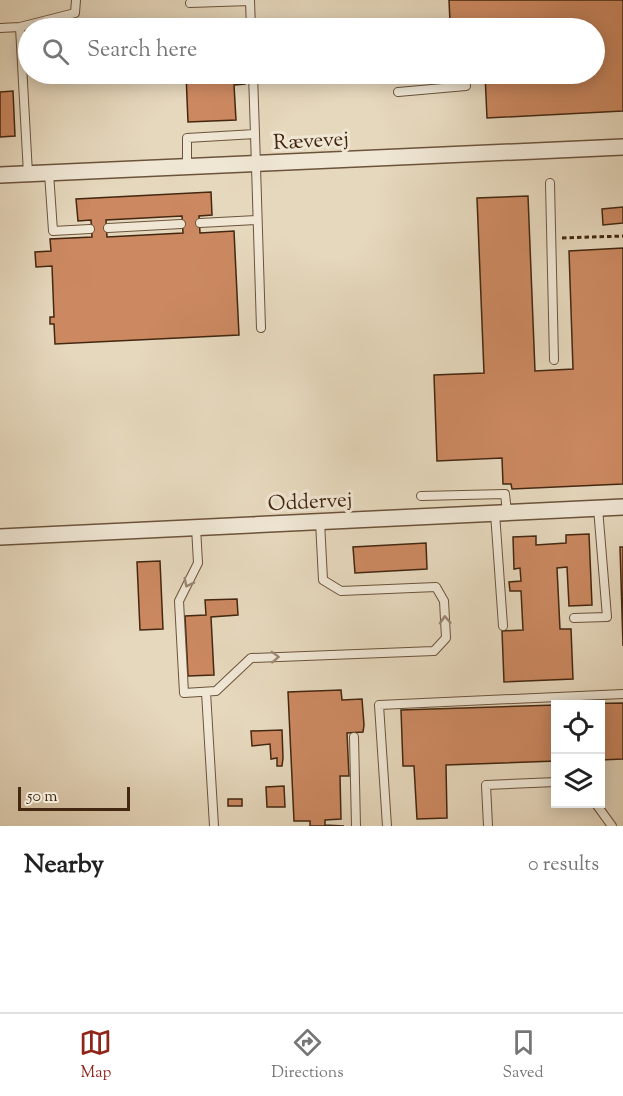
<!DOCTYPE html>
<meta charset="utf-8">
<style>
body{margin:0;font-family:"Sorts Mill Goudy",serif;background:#f6f6f6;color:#222}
.controls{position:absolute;right:18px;bottom:18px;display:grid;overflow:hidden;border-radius:0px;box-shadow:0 3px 15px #0003}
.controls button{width:54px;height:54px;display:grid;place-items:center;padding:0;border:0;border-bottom:2px solid #e0e0e0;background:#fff;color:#222;font:30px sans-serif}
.scale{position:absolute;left:18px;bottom:15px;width:112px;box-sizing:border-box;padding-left:6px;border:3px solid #432710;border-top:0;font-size:16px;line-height:21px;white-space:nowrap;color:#432710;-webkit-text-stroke:4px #efe6d4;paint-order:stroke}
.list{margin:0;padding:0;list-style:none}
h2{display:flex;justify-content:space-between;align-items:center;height:78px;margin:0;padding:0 24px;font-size:26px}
h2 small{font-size:20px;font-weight:400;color:#767676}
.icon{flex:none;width:33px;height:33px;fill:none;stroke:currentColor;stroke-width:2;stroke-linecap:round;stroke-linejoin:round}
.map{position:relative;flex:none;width:623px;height:826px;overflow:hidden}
.search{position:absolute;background:#fff;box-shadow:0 3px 15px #0003;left:18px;right:18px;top:18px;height:66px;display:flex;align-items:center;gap:15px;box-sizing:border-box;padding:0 21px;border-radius:33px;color:#767676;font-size:22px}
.sheet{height:186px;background:#fff}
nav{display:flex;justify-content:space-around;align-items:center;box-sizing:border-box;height:84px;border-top:2px solid #e0e0e0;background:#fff;font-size:16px;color:#767676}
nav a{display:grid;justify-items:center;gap:3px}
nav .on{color:#8f2418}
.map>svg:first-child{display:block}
.building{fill:#cc8961;stroke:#432710;stroke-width:1.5;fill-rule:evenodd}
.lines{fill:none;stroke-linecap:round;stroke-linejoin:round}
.lane-casing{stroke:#6c533b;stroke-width:10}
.street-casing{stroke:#6c533b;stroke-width:18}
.path{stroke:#432710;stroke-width:3;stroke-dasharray:4.5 3;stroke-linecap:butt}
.lane{stroke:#efe6d4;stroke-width:8}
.street{stroke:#efe6d4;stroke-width:15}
.oneway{stroke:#998672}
.labels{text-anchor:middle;stroke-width:6;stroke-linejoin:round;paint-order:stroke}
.street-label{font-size:21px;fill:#432710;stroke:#efe6d4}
</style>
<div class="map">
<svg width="623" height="826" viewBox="0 0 623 826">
<rect width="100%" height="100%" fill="#e6d8bd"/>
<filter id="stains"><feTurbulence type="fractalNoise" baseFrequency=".00333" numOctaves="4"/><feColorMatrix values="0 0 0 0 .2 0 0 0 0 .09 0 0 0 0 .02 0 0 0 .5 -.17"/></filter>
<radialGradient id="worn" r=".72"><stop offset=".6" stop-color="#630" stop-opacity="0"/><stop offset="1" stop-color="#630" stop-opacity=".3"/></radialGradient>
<!-- building -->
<path class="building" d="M449,0H623V111L487,118L485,74H594V28H434V23L450,22Z
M242,24V28H184V27Z
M186,74H244L245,84L234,85L236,120L188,122Z
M13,91L15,136L0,137V92Z
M211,192L212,215L199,216L200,233L234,231L239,335L55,344L54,324H50V317H54L52,266L36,267L35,252L51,251L50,239L92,237L91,220L78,221L76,199ZM182,216L183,233L107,237L106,220Z
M528,196L535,371L573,369L569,251L623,248V484L512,489L511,484H503L502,458L437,461L434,375L484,373L477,198Z
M623,207V223L603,225L602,209Z
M589,534L592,605L569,606L567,567L557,568L560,629H571L573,679L504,682L502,631L523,630L521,591H510L509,582L521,581L520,568L514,569L513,537L536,536V545L566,543V535Z
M426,543L427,569L355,573L353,547Z
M620,547H623V646Z
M160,561L163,629L140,630L137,562Z
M237,599L238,615L211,617L214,675L188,676L185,616L206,615L205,600Z
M341,690L342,700L362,699L364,725L363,732L347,733L349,776H340L341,819L325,820V825L344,826H310V821H294L288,692Z
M623,703V759L600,760V704H570Z
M556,705V761L446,765L447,818L417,819L414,766H403L401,710Z
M282,730L283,758L282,766H277V758L271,759L270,744L252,746L251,731Z
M284,786L285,807H267L266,787Z
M228,799H242V806H228Z"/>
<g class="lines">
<defs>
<path id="lane" d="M190,3L250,1L251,28
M20,27L75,13L76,0
M0,28L20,27L28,174
M253,74L255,134
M398,92L466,86
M187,167V138L255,134L261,328
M49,173L53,231L90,229
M550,183L554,360
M200,223L257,220
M108,228L181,224
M421,496L505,494L507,512
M495,513L503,626
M196,527L198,563L179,601L184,693L216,691L251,658L434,651L446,638L444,601L436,587L341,591L323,580L320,521
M574,618L607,617L598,508
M206,692L214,826
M354,737L356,826
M596,804L612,826
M387,826L379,705L623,694
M488,826L486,785L556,782"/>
<path id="street" d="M0,175L623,147
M0,537L623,507"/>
</defs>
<!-- lane casing -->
<use href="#lane" class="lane-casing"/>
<!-- street casing -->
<use href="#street" class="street-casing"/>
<!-- path -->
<path class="path" d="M562,238L623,236"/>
<!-- lane -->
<use href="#lane" class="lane"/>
<!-- street -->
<use href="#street" class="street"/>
</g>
<!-- one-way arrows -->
<defs><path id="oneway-chevron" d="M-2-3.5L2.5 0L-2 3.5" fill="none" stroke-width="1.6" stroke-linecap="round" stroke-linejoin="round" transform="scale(1.5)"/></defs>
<g class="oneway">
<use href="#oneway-chevron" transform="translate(188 583) rotate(117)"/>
<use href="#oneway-chevron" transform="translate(445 620) rotate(-93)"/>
<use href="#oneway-chevron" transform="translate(275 657) rotate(-2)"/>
</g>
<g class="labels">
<!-- street labels -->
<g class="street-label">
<text transform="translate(311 140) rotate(-3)" y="7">Rævevej</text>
<text transform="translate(310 501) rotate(-3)" y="7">Oddervej</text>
</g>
</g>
<rect width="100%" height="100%" filter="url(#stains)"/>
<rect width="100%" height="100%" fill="url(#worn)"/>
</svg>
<div class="controls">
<button><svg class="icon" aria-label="locate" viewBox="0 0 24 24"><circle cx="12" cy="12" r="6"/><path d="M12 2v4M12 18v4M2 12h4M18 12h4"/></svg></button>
<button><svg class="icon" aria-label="layers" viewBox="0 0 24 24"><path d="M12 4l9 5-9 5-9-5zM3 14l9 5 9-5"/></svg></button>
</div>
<div class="scale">50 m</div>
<div class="search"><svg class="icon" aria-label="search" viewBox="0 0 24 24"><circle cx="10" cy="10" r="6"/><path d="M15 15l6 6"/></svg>Search here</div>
</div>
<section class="sheet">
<h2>Nearby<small>0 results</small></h2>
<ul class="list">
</ul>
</section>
<nav>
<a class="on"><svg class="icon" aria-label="map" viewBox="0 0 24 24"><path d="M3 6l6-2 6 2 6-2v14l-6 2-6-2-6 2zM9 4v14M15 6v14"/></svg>Map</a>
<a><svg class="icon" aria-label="directions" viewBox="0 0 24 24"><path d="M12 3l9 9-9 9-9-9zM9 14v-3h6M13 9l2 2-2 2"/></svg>Directions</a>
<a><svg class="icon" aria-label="saved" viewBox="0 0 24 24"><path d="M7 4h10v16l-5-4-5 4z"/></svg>Saved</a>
</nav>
